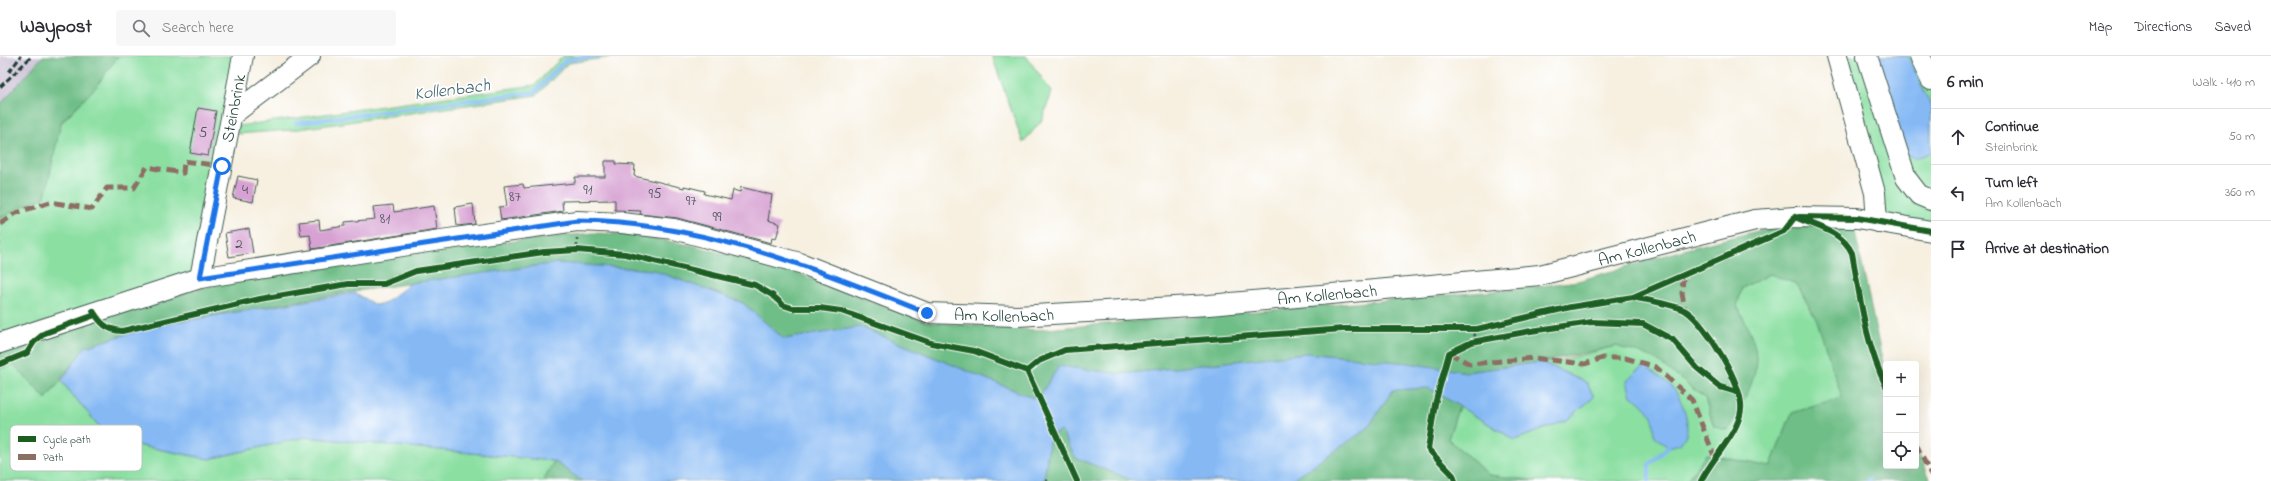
<!DOCTYPE html>
<meta charset="utf-8">
<style>
body{margin:0;font-family:"Indie Flower",sans-serif;background:#f7f7f7;color:#2b2b33}
.controls{position:absolute;right:12px;bottom:12px;display:grid;overflow:hidden;border-radius:4px;box-shadow:0 4px 16px #0002}
.controls button{width:36px;height:36px;display:grid;place-items:center;padding:0;border:0;border-bottom:1px solid #e1e1e2;background:#fff;color:#2b2b33;font:20px sans-serif}
.stop{position:absolute;width:12px;height:12px;margin:-9px;border:3px solid #1a73e8;border-radius:50%;background:#fff}
.stop.end{background:#1a73e8;border-color:#fff;box-shadow:0 1px 4px #0008}
.list{margin:0;padding:0;list-style:none}
h2{display:flex;justify-content:space-between;align-items:center;height:52px;margin:0;padding:0 16px;font-size:17px}
h2 small{font-size:13px;font-weight:400;color:#7c7c81}
.list li{display:grid;grid-template-columns:26px 1fr auto;gap:12px;align-items:center;box-sizing:border-box;height:56px;padding:0 16px;border-top:1px solid #e1e1e2}
.list b{display:block;font-size:15px;white-space:nowrap}
.list p{margin:0;font-size:13px;white-space:nowrap;color:#7c7c81}
.list em{font-size:13px;font-style:normal;color:#7c7c81}
.icon{flex:none;width:22px;height:22px;fill:none;stroke:currentColor;stroke-width:2;stroke-linecap:round;stroke-linejoin:round}
.map{position:relative;flex:none;width:1931px;height:425px;overflow:hidden}
header{display:flex;align-items:center;gap:24px;box-sizing:border-box;height:56px;padding:0 20px;background:#fff;border-bottom:1px solid #e1e1e2}
header strong{font-size:19px}
nav{display:flex;gap:22px;margin-inline-start:auto;font-size:14px}
.search{width:280px;height:36px;background:#f7f7f7;display:flex;align-items:center;gap:10px;box-sizing:border-box;padding:0 14px;border-radius:4px;color:#7c7c81;font-size:15px}
main{display:flex}
aside{flex:1;background:#fff}
.map>svg:first-child{display:block}
.industrial{fill:#cbbfd5}
.green{fill:#8adfa1;stroke:#548e6a}
.forest{fill:#6fbe87;stroke:#477e5e}
.water{fill:#86b9f4;stroke:#527b94}
.lines{fill:none;stroke-linecap:round;stroke-linejoin:round}
.stream{stroke:#86b9f4;stroke-width:4}
.building{fill:#d7a2d3}
.minor-casing{stroke:#3f584e;stroke-width:22}
.path{stroke:#3f584e;stroke-width:2.5;stroke-dasharray:3 3;stroke-linecap:butt}
.minor{stroke:#fff;stroke-width:20}
.rail{stroke:#1f3d34;stroke-width:3;stroke-dasharray:6 3;stroke-linecap:butt}
.quiet{stroke:#8d6e63;stroke-width:5;stroke-dasharray:10 5;stroke-linecap:butt}
.cycleway-casing{stroke:#fff;stroke-width:8}
.cycleway{stroke:#1b5e20;stroke-width:6}
.route{stroke:#1a73e8;stroke-width:5}
.labels{text-anchor:middle;stroke-width:3.5;stroke-linejoin:round;paint-order:stroke}
.number-label{font-size:15px;fill:#4d565c}
.street-label{font-size:17px;fill:#1f3d34;stroke:#fff}
.water-label{font-size:18px;font-style:italic;fill:#3e626e;stroke:#fff}
.key{fill:#fff;stroke:#bcc5c2;stroke-width:1}
.key-label{font-size:11px;fill:#1f3d34}
</style>
<header>
<strong>Waypost</strong>
<div class="search"><svg class="icon" aria-label="search" viewBox="0 0 24 24"><circle cx="10" cy="10" r="6"/><path d="M15 15l6 6"/></svg>Search here</div>
<nav><a>Map</a><a>Directions</a><a>Saved</a></nav>
</header>
<main>
<div class="map">
<svg width="1931" height="425" viewBox="0 0 1931 425">
<rect width="100%" height="100%" fill="#fff"/>
<filter id="ink" filterUnits="userSpaceOnUse"><feTurbulence type="fractalNoise" baseFrequency=".025" numOctaves="2"/><feDisplacementMap in="SourceGraphic" scale="8" xChannelSelector="R" yChannelSelector="G"/><feConvolveMatrix kernelMatrix="1 2 1 2 8 2 1 2 1" color-interpolation-filters="sRGB"/></filter>
<filter id="wash" filterUnits="userSpaceOnUse"><feTurbulence type="fractalNoise" baseFrequency=".012" numOctaves="4" result="noise"/><feDisplacementMap in="SourceGraphic" scale="16" xChannelSelector="R" yChannelSelector="G"/><feGaussianBlur stdDeviation="0.9" result="paint"/><feColorMatrix in="noise" values="0 0 0 0 0 0 0 0 0 0 0 0 0 0 0 0 0 1.4 0 .05"/><feComposite in="paint" operator="in"/></filter>
<g filter="url(#wash)">
<rect width="100%" height="100%" fill="#f7f0e1"/>
<!-- industrial -->
<path class="industrial" d="M0,0H43L0,49Z"/>
<!-- green -->
<path class="green" d="M118,0H236L196,223L0,279V151L64,64L95,32Z
M563,0H620L568,7L537,39L292,74L237,78L238,70L535,29Z
M992,0H1026L1052,36L1042,64L1023,87Z
M1844,0H1931V169L1887,160Z
M1770,218L1797,228L1817,265L1846,341L1792,357L1770,411L1707,398L1686,425H1537L1489,419L1448,383L1459,350L1515,384L1567,364L1594,341L1587,327L1542,306L1559,305L1616,290L1652,301L1705,342L1714,371L1749,274L1737,250L1742,232Z
M14,308L46,342L61,325L111,384L209,403L305,381L554,405L543,425H0V312Z"/>
<!-- forest -->
<path class="forest" d="M43,0H118L95,32L61,66L45,141L18,152L0,163V49Z
M1789,167L1854,171L1886,322V410H1916V392L1931,425H1686L1706,398L1770,411L1792,357L1842,342L1817,265L1797,228L1770,218L1742,232L1737,250C1745,265 1756,284 1756,302C1757,326 1739,354 1728,374L1714,371L1705,342L1652,301L1616,290L1542,306L1467,316L1408,307L1306,297L1122,318L1059,310L1041,338L1033,342L860,271L784,283L743,247L653,214L558,207L363,234L156,269L85,291L46,343L14,309L0,312V293L141,249L220,227L449,192L593,177L633,179L695,190L797,217L927,266L1034,274L1520,233L1578,225L1690,192Z
M1429,332L1459,350L1448,383L1489,419L1537,425H1290L1367,373L1393,334Z
M1061,375L1076,402L1134,425H1038L1044,424L1050,379Z
M554,405L582,425H543Z"/>
<!-- water -->
<path class="water" d="M1871,0H1908L1931,51V96L1914,103L1902,98Z
M558,207L653,214L743,247L784,283L860,271L1033,342L1041,338L1059,310L1122,318L1306,297L1408,307L1467,316L1542,306L1587,327L1594,341L1567,364L1515,384L1429,332L1393,334L1367,373L1290,425H1134L1076,402L1061,375L1050,379L1044,424L1038,425H582L554,405L305,381L209,403L111,384L61,325L85,291L156,269L355,237L375,249L384,248L411,227Z
M1646,310C1654,318 1665,323 1672,331C1681,341 1690,364 1686,378C1685,381 1682,385 1680,388L1668,391L1654,379C1656,358 1647,351 1631,340L1627,325L1637,315Z"/>
<g class="lines">
<!-- stream -->
<path class="stream" d="M296,67L535,36L566,4L599,0
M1649,425V409L1668,391
M1868,425L1870,423"/>
</g>
<g id="blocks">
<!-- building -->
<path class="building" d="M198,52L216,55L208,100L190,97Z
M605,105H616V108L635,109L634,120L684,132V130L705,135L704,138L731,144L733,134L740,136L741,131L772,139L768,164L780,168L776,183L772,182L771,187L677,162L640,158L641,155L615,154V144L562,145L563,155L501,164L499,151L507,150L504,130L523,128L524,132L575,127V121H605Z
M238,120L257,124L253,146L233,142Z
M473,148L475,168L457,170L455,151Z
M393,149L394,156L434,150L437,173L312,193L310,179L301,180L299,166L319,164L320,174L345,170V166L375,163L373,151Z
M249,173L253,197L229,201L225,177Z"/>
</g>
</g>
<g filter="url(#ink)">
<use href="#blocks" fill-opacity="0" stroke="#3f584e" stroke-width="1"/>
<g class="lines">
<defs>
<g id="minor">
<path d="M1837,0L1875,137L1877,166"/>
<path d="M1867,0L1906,122L1919,139L1931,144"/>
<path d="M1920,0L1931,24"/>
<path d="M232,59L310,0"/>
<path id="s1" d="M200,222L243,0"/>
<path id="s2" d="M0,287L200,222L434,185L577,165L622,167L674,173L800,207L927,257L1017,260L1209,249L1540,219L1755,164L1795,161L1857,162L1931,175"/>
</g>
</defs>
<!-- minor casing -->
<use href="#minor" class="minor-casing"/>
<!-- path -->
<path class="path" d="M577,182V194
M1472,286L1477,273
M1046,425L1048,424"/>
<!-- minor -->
<use href="#minor" class="minor"/>
<!-- rail -->
<path class="rail" d="M9,16L21,0
M0,31L32,0"/>
<!-- quiet -->
<path class="quiet" d="M0,168L16,157L50,146L92,153L107,132H134L147,111L183,117L184,105L222,110
M1683,220L1682,237L1685,254
M1449,297L1470,308L1534,302L1585,308L1603,302H1625L1656,311L1692,344L1715,402
M1916,388L1931,419"/>
<defs>
<path id="cycleway" d="M1795,161C1815,170 1842,175 1852,197C1860,241 1866,290 1886,330
M1799,161L1857,162L1931,175
M1633,241C1645,244 1678,249 1686,255C1706,268 1744,330 1741,354C1739,376 1711,404 1701,425
M93,255C101,268 107,274 122,275L260,243L348,228H384L416,215L544,196L577,194L625,198L755,229L772,239L783,249L792,252H820L841,255L931,287L974,295L1027,315
M0,308L27,297L34,286L45,277L95,259
M1077,425L1027,315L1039,305L1065,294L1343,273H1477L1571,251L1633,241L1784,175L1795,161
M1455,425L1453,419L1428,393L1435,348L1449,297L1472,286L1531,275L1592,266L1643,268L1673,284L1697,312L1720,331L1737,336"/>
</defs>
<!-- cycleway casing -->
<use href="#cycleway" class="cycleway-casing"/>
<!-- cycleway -->
<use href="#cycleway" class="cycleway"/>
</g>
</g>
<g class="lines" filter="url(#ink)">
<!-- route -->
<path class="route" d="M222,110L200,222L577,165C699,165 815,213 927,257"/>
</g>
<g class="labels">
<!-- number labels -->
<g class="number-label">
<text x="203" y="81">5</text>
<text x="245" y="138">4</text>
<text x="588" y="138">91</text>
<text x="655" y="142">95</text>
<text x="515" y="145">87</text>
<text x="691" y="149">97</text>
<text x="717" y="165">99</text>
<text x="385" y="167">81</text>
<text x="239" y="192">2</text>
</g>
<!-- street labels -->
<g class="street-label">
<text dy="6" stroke="none"><textPath href="#s1" startOffset="173">Steinbrink</textPath></text>
<text dy="6" stroke="none"><textPath href="#s2" startOffset="1681">Am Kollenbach</textPath></text>
<text dy="6" stroke="none"><textPath href="#s2" startOffset="1357">Am Kollenbach</textPath></text>
<text dy="6" stroke="none"><textPath href="#s2" startOffset="1033">Am Kollenbach</textPath></text>
</g>
<!-- water labels -->
<g class="water-label">
<text transform="translate(452 33) rotate(-7)" y="6">Kollenbach</text>
</g>
</g>
<!-- legend -->
<rect x="10" y="369" width="132" height="46" rx="6" class="key"/>
<rect x="18" y="380" width="18" height="6" fill="#1b5e20"/>
<rect x="18" y="398" width="18" height="6" fill="#8d6e63"/>
<g class="key-label">
<text x="43" y="387">Cycle path</text>
<text x="43" y="405">Path</text>
</g>
</svg>
<div class="controls">
<button>+</button>
<button>−</button>
<button><svg class="icon" aria-label="locate" viewBox="0 0 24 24"><circle cx="12" cy="12" r="6"/><path d="M12 2v4M12 18v4M2 12h4M18 12h4"/></svg></button>
</div>
<div class="stop" style="left:222px;top:110px"></div>
<div class="stop end" style="left:927px;top:257px"></div>
</div>
<aside>
<h2>6 min<small>Walk · 410 m</small></h2>
<ul class="list">
<li><svg class="icon" aria-label="ahead" viewBox="0 0 24 24"><path d="M12 20V5M6 11l6-6 6 6"/></svg><div><b>Continue</b><p>Steinbrink</p></div><em>50 m</em></li>
<li><svg class="icon" aria-label="left" viewBox="0 0 24 24"><path d="M17 20v-9H6M10 6l-5 5 5 5"/></svg><div><b>Turn left</b><p>Am Kollenbach</p></div><em>360 m</em></li>
<li><svg class="icon" aria-label="arrive" viewBox="0 0 24 24"><path d="M6 21V4h12l-3 4 3 4H6"/></svg><div><b>Arrive at destination</b></div></li>
</ul>
</aside>
</main>
